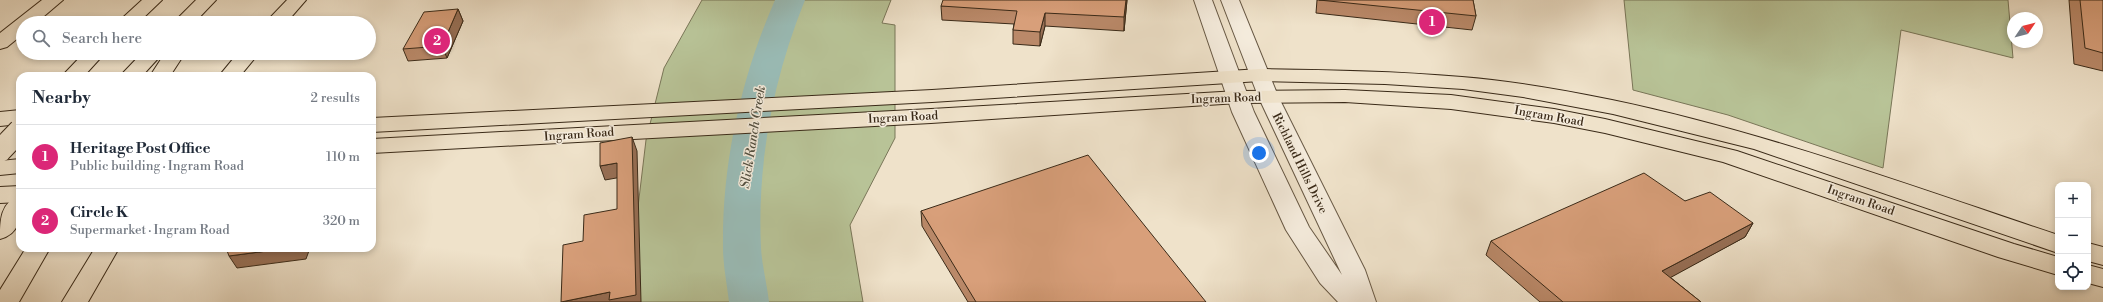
<!DOCTYPE html>
<meta charset="utf-8">
<style>
body{margin:0;font-family:"Libre Bodoni",serif;background:#f2f2f3;color:#1f2937}
.controls{position:absolute;right:12px;bottom:12px;display:grid;overflow:hidden;border-radius:8px;box-shadow:0 2px 6px #0003}
.controls button{width:36px;height:36px;display:grid;place-items:center;padding:0;border:0;border-bottom:1px solid #e0e1e3;background:#fff;color:#1f2937;font:20px sans-serif}
.compass{position:absolute;left:2007px;top:12px;width:36px;height:36px;border-radius:50%;background:#fff;box-shadow:0 2px 6px #0003;rotate:55deg}
.you{position:absolute;left:1259px;top:153px;width:14px;height:14px;margin:-10px;border:3px solid #fff;border-radius:50%;background:#1a73e8;box-shadow:0 0 0 6px #1a73e833}
.badge{display:grid;place-items:center;width:26px;height:26px;border-radius:50%;background:#db2777;color:#fff;font-size:13px;font-weight:700}
.pin{position:absolute;translate:-50% -50%;border:2px solid #fff;box-shadow:0 1px 4px #0006}
.list{margin:0;padding:0;list-style:none}
h2{display:flex;justify-content:space-between;align-items:center;height:52px;margin:0;padding:0 16px;font-size:17px}
h2 small{font-size:13px;font-weight:400;color:#747a83}
.list li{display:grid;grid-template-columns:26px 1fr auto;gap:12px;align-items:center;box-sizing:border-box;height:64px;padding:0 16px;border-top:1px solid #e0e1e3}
.list b{display:block;font-size:15px;white-space:nowrap}
.list p{margin:0;font-size:13px;white-space:nowrap;color:#747a83}
.list em{font-size:13px;font-style:normal;color:#747a83}
.icon{flex:none;width:22px;height:22px;fill:none;stroke:currentColor;stroke-width:2;stroke-linecap:round;stroke-linejoin:round}
.map{position:relative;flex:none;width:2103px;height:302px;overflow:hidden}
.search{position:absolute;background:#fff;box-shadow:0 2px 6px #0003;left:16px;top:16px;width:360px;height:44px;display:flex;align-items:center;gap:10px;box-sizing:border-box;padding:0 14px;border-radius:22px;color:#747a83;font-size:15px}
.panel{position:absolute;background:#fff;box-shadow:0 2px 6px #0003;left:16px;top:72px;width:360px;height:180px;border-radius:12px}
.map>svg:first-child{display:block}
.green{fill:#b8c397;stroke:#797658}
.lines{fill:none;stroke-linecap:round;stroke-linejoin:round}
.river{fill:#9abdb8;fill-rule:evenodd}
.minor-casing{stroke:#675844;stroke-width:2}
.major-casing{stroke:#3a2a18;stroke-width:2}
.highway-casing{stroke:#3a2a18;stroke-width:2}
.minor{fill:#f5ecdd;fill-rule:evenodd}
.major{fill:#efe2ca;fill-rule:evenodd}
.highway{fill:#efe2ca;fill-rule:evenodd}
.highway-bridge-casing{stroke:#3a2a18;stroke-width:24;stroke-linecap:butt}
.highway-bridge{stroke:#efe2ca;stroke-width:22}
.wall{fill:#ba8969;stroke:#3a2a18}
.shaded-wall{fill:#976f55;stroke:#3a2a18}
.building{fill:#d89f7a;stroke:#3a2a18}
.labels{text-anchor:middle;stroke-width:3;stroke-linejoin:round;paint-order:stroke}
.street-label{font-size:12px;fill:#3a2a18;stroke:#f5ecdd}
.water-label{font-size:13px;font-style:italic;fill:#524f40;stroke:#f5ecdd}
</style>
<div class="map">
<svg width="2103" height="302" viewBox="0 0 2103 302">
<rect width="100%" height="100%" fill="#efe2ca"/>
<filter id="stains"><feTurbulence type="fractalNoise" baseFrequency=".005" numOctaves="4"/><feColorMatrix values="0 0 0 0 .2 0 0 0 0 .09 0 0 0 0 .02 0 0 0 .5 -.17"/></filter>
<radialGradient id="worn" r=".72"><stop offset=".6" stop-color="#630" stop-opacity="0"/><stop offset="1" stop-color="#630" stop-opacity=".3"/></radialGradient>
<!-- green -->
<path class="green" d="M702,0H891L882,23L895,25V138L850,225L863,302H635V232L646,140L664,68Z
M1624,0H2008L2013,58L1901,30L1883,168L1728,115L1633,90Z"/>
<g class="lines">
<!-- river -->
<path class="river" d="M775,0H805C773,79 757,162 761,248C762,266 767,284 769,302H729C727,284 723,266 723,248C722,162 741,78 775,0Z"/>
<defs>
<path id="minor" d="M1194,0H1212L1254,112L1309,227L1342,275L1258,96L1221,0H1239L1278,96L1365,270L1376,302H1338L1320,283L1286,230L1232,112Z"/>
<path id="major" d="M42,0H63L36,23H23V34L7,47L0,49V33Z
M287,0H306L286,23H265Z
M238,53H259L240,76H219Z
M1260,69C1327,70 1395,71 1462,77C1512,81 1563,90 1612,100C1765,132 1911,186 2058,235V253L1754,149L1613,114L1523,97L1463,89L1385,84L1260,81L932,102L372,132V118L932,90Z
M1345,90L1451,95L1554,109L1605,119L1737,151L2014,244L2058,257V275L1998,257L1723,162L1605,133L1554,123L1451,109L1345,102L1238,103L931,123L372,153V139L931,109L1238,91Z
M20,110V124L0,126V112Z
M20,159V173L0,175V161Z
M20,186V202L0,203V187Z
M2088,243L2103,247V265L2088,261Z
M95,248H119L88,302H62Z
M2088,265L2103,269V287L2088,283Z"/>
<path id="highway" d="M142,0H162L138,23H117Z
M196,0H216L194,23H173Z
M84,53H105L84,76H62Z
M142,53H163L142,76H120Z
M165,53H185L170,76H150Z
M20,196C20,215 22,233 0,239C0,221 0,202 20,196Z
M26,248H50L19,302H0V290Z"/>
</defs>
<!-- minor casing -->
<use href="#minor" class="minor-casing"/>
<!-- major casing -->
<use href="#major" class="major-casing"/>
<!-- highway casing -->
<use href="#highway" class="highway-casing"/>
<!-- minor -->
<use href="#minor" class="minor"/>
<!-- major -->
<use href="#major" class="major"/>
<!-- highway -->
<use href="#highway" class="highway"/>
<defs>
<path id="highway-bridge" d="M0,151L20,130"/>
</defs>
<!-- highway-bridge casing -->
<use href="#highway-bridge" class="highway-bridge-casing"/>
<!-- highway-bridge -->
<use href="#highway-bridge" class="highway-bridge"/>
</g>
<!-- wall -->
<path class="wall" d="M1127,0L1124,31L1045,26L1040,46L1013,44V30L1014,24L942,20L941,6Z
M1317,0H1473L1476,16L1472,30L1316,13Z
M2069,0H2103V71L2074,64Z
M458,9L463,21L447,58L408,61L403,49Z
M1685,201L1753,223L1745,237L1670,277L1701,302H1540L1486,255L1491,241Z
M921,211L1206,302H968L922,226Z"/>
<!-- shaded-wall -->
<path class="shaded-wall" d="M1126,0H1127L1124,31V17Z
M458,9L463,21L447,58L442,46Z
M1045,13V26L1040,46V32Z
M632,137L637,151L641,302H561L610,292Z
M617,163L622,177L605,180L600,166Z
M1753,223L1745,237L1655,286L1662,271Z
M290,248H310L306,259L237,268L229,256Z"/>
<!-- building -->
<path class="building" d="M943,0H1126L1124,17L1045,13L1040,32L1013,30L1017,11L941,6Z
M1319,0H1473L1476,16Z
M2080,0H2103V53L2085,48Z
M458,9L442,46L403,49L424,12Z
M632,137L636,295L609,300L610,292L561,302L563,245L583,241L584,215L617,209V163L600,166V143Z
M1088,155L1206,302H976L921,211Z
M1644,173L1685,201L1710,192L1753,223L1662,271L1701,302H1563L1491,241Z
M226,248H290L229,256Z"/>
<g class="labels">
<!-- street labels -->
<g class="street-label">
<text transform="translate(1226 98) rotate(-2)" y="4">Ingram Road</text>
<text transform="translate(1549 116) rotate(10)" y="4">Ingram Road</text>
<text transform="translate(903 117) rotate(-3)" y="4">Ingram Road</text>
<text transform="translate(579 134) rotate(-4)" y="4">Ingram Road</text>
<text transform="translate(1300 163) rotate(64)" y="4">Richland Hills Drive</text>
<text transform="translate(1861 200) rotate(19)" y="4">Ingram Road</text>
</g>
<!-- water labels -->
<g class="water-label">
<text transform="translate(752 137) rotate(-81)" y="5">Slick Ranch Creek</text>
</g>
</g>
<rect width="100%" height="100%" filter="url(#stains)"/>
<rect width="100%" height="100%" fill="url(#worn)"/>
</svg>
<div class="controls">
<button>+</button>
<button>−</button>
<button><svg class="icon" aria-label="locate" viewBox="0 0 24 24"><circle cx="12" cy="12" r="6"/><path d="M12 2v4M12 18v4M2 12h4M18 12h4"/></svg></button>
</div>
<svg class="compass" viewBox="-18 -18 36 36"><path d="M0-13l5 13h-10z" fill="#e53935"/><path d="M0 13l5-13h-10z" fill="#747a83"/></svg>
<div class="you"></div>
<div class="pin badge" style="left:1432px;top:22px">1</div>
<div class="pin badge" style="left:437px;top:41px">2</div>
<div class="search"><svg class="icon" aria-label="search" viewBox="0 0 24 24"><circle cx="10" cy="10" r="6"/><path d="M15 15l6 6"/></svg>Search here</div>
<section class="panel">
<h2>Nearby<small>2 results</small></h2>
<ul class="list">
<li><span class="badge">1</span><div><b>Heritage Post Office</b><p>Public building · Ingram Road</p></div><em>110 m</em></li>
<li><span class="badge">2</span><div><b>Circle K</b><p>Supermarket · Ingram Road</p></div><em>320 m</em></li>
</ul>
</section>
</div>
